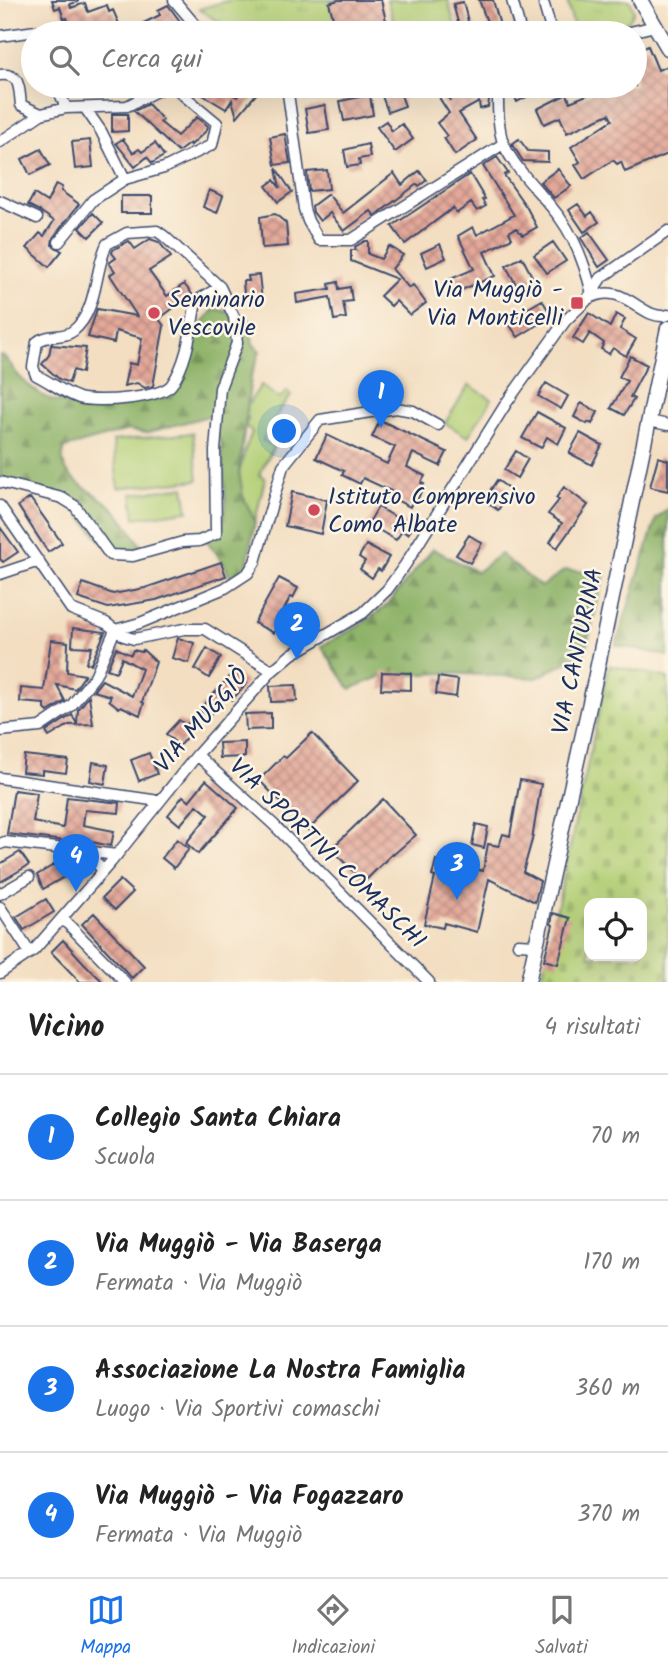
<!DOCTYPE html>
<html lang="it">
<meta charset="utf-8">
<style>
body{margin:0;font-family:Kalam,sans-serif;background:#f6f6f6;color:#222}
.controls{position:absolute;right:21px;bottom:21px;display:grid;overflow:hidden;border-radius:14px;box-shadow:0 7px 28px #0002}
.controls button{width:63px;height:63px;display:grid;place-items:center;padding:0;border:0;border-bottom:2px solid #e0e0e0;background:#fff;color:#222;font:35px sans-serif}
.you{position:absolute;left:285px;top:432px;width:24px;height:24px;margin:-18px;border:5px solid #fff;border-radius:50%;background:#1a73e8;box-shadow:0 0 0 10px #1a73e833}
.badge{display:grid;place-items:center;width:46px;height:46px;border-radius:50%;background:#1a73e8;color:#fff;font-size:23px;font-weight:700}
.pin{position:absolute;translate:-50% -58px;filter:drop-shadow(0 2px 4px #0008)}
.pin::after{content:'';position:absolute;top:37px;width:24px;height:21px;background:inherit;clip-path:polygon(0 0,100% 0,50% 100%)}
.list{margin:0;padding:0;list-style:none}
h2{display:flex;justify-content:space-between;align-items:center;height:91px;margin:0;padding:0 28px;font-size:30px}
h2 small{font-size:23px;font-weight:400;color:#767676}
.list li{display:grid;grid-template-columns:46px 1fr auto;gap:21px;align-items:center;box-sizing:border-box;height:126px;padding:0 28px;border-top:2px solid #e0e0e0}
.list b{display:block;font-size:26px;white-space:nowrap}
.list p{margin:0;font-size:23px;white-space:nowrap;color:#767676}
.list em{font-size:23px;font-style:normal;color:#767676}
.icon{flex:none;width:38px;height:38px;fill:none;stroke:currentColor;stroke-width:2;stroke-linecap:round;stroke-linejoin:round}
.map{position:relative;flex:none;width:668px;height:982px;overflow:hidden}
.search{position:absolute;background:#fff;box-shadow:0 7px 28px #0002;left:21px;right:21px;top:21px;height:77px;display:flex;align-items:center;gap:18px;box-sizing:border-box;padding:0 24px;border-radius:38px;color:#767676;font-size:26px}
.sheet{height:595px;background:#fff}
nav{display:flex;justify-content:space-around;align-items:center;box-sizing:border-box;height:98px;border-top:2px solid #e0e0e0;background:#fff;font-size:19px;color:#767676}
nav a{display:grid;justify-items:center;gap:4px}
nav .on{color:#1a73e8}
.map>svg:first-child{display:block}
.green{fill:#b2cf76;stroke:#667f6a;stroke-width:2}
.forest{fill:url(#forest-firs);stroke:#547062;stroke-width:2}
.cemetery{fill:url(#cemetery-stones);stroke:#667f6a;stroke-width:2;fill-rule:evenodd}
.park{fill:url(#park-tufts);stroke:#667f6a;stroke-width:2}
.building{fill:url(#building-cross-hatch)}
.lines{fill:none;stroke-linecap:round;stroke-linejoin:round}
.minor-casing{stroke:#3b496d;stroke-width:13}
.major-casing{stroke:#3b496d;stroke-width:17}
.minor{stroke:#fff;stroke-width:10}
.major{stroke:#fff;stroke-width:14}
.poi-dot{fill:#d1495b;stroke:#fcf5e5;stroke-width:2.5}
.labels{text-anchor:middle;stroke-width:5;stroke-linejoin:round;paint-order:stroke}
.poi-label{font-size:24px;fill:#1b2f5e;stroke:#fcf5e5;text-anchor:start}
.street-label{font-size:24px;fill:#1b2f5e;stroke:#fcf5e5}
</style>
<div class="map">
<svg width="668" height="982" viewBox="0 0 668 982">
<defs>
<pattern id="forest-firs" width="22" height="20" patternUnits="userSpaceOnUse" patternTransform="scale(1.75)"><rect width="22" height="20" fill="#8db267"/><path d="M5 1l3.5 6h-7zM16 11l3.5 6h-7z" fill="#729158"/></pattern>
<pattern id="cemetery-stones" width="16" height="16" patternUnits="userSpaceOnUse" patternTransform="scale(1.75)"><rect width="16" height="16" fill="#b2cf76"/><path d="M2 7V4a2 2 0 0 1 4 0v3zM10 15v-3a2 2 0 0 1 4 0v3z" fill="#98b268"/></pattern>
<pattern id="park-tufts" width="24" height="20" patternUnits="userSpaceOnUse" patternTransform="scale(1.75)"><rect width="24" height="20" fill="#b2cf76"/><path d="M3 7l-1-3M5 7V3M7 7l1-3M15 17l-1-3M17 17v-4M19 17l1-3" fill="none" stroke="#98b268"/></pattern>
<pattern id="building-cross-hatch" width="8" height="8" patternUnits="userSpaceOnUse" patternTransform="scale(1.75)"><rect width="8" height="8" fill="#e3a899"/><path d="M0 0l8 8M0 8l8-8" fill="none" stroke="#b78980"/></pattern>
</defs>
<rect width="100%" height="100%" fill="#fcf5e5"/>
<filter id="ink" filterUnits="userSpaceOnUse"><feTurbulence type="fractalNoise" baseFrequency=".0143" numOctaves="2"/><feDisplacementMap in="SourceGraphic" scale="14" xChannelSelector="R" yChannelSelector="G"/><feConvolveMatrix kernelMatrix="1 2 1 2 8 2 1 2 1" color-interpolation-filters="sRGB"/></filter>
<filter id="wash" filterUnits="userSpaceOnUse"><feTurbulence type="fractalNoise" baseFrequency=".00686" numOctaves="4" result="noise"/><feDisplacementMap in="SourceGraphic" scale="28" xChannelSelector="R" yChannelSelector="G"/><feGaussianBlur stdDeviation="1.57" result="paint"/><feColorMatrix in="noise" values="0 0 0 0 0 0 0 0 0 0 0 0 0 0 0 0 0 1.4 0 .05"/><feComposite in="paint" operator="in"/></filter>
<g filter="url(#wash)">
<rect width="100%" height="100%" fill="#f3dec1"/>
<!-- green -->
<path class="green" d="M387,0H448L457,33H397Z
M261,385L279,399L287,391L291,396L281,408L263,440L274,446L259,475L265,478L251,539L233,499L245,450L252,432L245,426L249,418L242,414Z
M469,385L492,399L468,437L445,423Z
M193,433L198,480L118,488L113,441Z
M184,487L188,511L135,518L132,494Z"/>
<!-- forest -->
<path class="forest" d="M214,309C223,309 239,316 249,319L253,344L260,351L251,377L239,472L243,496L255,521L247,565L232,581L223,562L207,541L220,530L226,506L221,442L213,431L212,415L146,433L128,430L65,448C52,479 100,492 116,511C126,522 134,535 142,547L118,552L108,549L67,499L0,477V355C11,360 10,366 17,374C24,382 34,390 42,395C71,414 139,401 172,397L203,322Z
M668,509V656L616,645L656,519Z
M433,549L477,572L500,554L541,587L565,570L605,573L585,652L537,678L446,673L383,676L350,689L321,646L357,627L385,607Z"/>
<!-- cemetery -->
<path class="cemetery" d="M609,665L668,678V982H541ZM589,903H642V956H589Z"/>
<!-- park -->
<path class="park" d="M230,0H344L354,33H236L199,9Z
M567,0H630L634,11L628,22L621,24L574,28Z"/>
<g id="blocks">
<!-- building -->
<path class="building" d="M52,0H78V2L70,4L71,8L85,3L88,12L107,5L109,12L113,10L123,33H81L79,27L72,30L67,18L64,19L60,7L55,9Z
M338,0H381L389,33H337L329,3Z
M479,0H493L502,33H491Z
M463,2L469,25L474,24L477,33H461L453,4Z
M168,5L185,28L173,33H123L160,15L158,10Z
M648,46L658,70L668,66V154L625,172L621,162L617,164L613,160L584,179L575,165L580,162L571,147L612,120L609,114L567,133L560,117L544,124L537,109L567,94L570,102L592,93L589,86H635V52Z
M188,86H218L237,97L244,86H263L237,117L232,100L226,109Z
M436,86H445L450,100L463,92L481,90V86H491L488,107L480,109L479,102L459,113L477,140L455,155L444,138L447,136L437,123L449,113L440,99Z
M509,86H547L517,102Z
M399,90L405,106L388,112L382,96Z
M370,95L373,115L344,121L340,101Z
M148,104L163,120L160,122L177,136L197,117L208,126L207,130L191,145L190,143L178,152L134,111Z
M325,105L329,130L309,133L305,109Z
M112,114H128V131L112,132Z
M386,121L392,131L402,124L413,139L395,152L377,127Z
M285,134L290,163L275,165L270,137Z
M123,139L133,153L139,149L142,152L155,143L164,156L152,163L147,157L135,167L116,143Z
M519,139L528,151L548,152V162L523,161L512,144Z
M90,140L93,167L75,169L72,142Z
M368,144L370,157L359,159L360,165L347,167L344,150Z
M41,149L50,165L30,175L22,159Z
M497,157L508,173L504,175L527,208L537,227L523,235L516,228L509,232L512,238L484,252L495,276L452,294L446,281L474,269L458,236L473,227L477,235L514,215L483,166Z
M276,168L292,192L278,202L266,186L274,180L280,188Z
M558,169L571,186L554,198L540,182Z
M327,170L329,189L309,191L307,172Z
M419,171L427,180L419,186L417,184L375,216L371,211L344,231L330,213L320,221L313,212L312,206L328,194L343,213L394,173L402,185Z
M470,174L485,199L482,200L486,206L477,211L471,203L457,213L453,208L405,244L392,226Z
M56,184L62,187L61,191L79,204L53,238L52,245L62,251L49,267L27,248L40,233L44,236L54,221L40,211L28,205L34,194L47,202Z
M209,190L223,196L217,213L203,207Z
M121,196H152V213H121Z
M578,204L587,216L592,212L599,222L584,232L569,210Z
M93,213L103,223L89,237L80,228Z
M275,214L286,223L288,246L262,248L260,217Z
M589,232L609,260L599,267L581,238Z
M150,239L159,242L171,257L149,271L167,296L184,284L192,294L159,319L164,326L153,386L145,388L137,383L124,386L129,363L137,365L142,338L116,331L114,343L88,337L97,309L137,316L110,275L115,271L109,263L116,258L112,253L113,250L129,241L135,249Z
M365,241H368V254L381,259L389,246L403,255L392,269L409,288L413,285L426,303L410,315L396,301L391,306L380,296L397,279L351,261V250H356L355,247Z
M553,242L566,261L547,273L534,255Z
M440,244L446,258L427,267L421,253Z
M522,257L536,284L520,292L506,266Z
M259,275L262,301L251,303L250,294H244L243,281H249L248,276Z
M338,282L339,289L350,287L352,301L343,302L346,318L334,320L330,297L297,303L296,294L330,289L329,284Z
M542,300L552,316L518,337L507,321Z
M589,313L610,327L616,314L625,319L620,329L636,339L626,356L613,348L609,354L601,349L604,343L590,333L583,344L573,338Z
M51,345L86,348L82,373L73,370L69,383L59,379L42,364L49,355Z
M630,356L647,365L630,397L634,399L624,415L611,408L627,381L619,377Z
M546,383L568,396L561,409L538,396Z
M581,403L598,412L592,424L588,422L587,424L574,417Z
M537,412L566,428L558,444L547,437L541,448L522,438Z
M380,420L447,452L440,466L413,453L407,467L425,476L421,483L424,484L417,501L413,500L410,507L388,496L391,491L363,478L360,484L342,475L344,471L316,458L327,435L387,464L395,447L372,437Z
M580,433L602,445L592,465L569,453Z
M516,451L528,459L517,478L504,470Z
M658,457L668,460V491L650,487Z
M497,480L511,490L498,510L484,500Z
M564,487L588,505L557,548L550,542L562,523L548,514L559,500L556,498Z
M292,492L327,500L321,534L285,526Z
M30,498L62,543L48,552L18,506Z
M378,507L413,527L408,534L402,531L396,540L377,529L374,534L365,529Z
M0,527L18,552L3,562L0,559Z
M469,535L482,543L470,563L456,555Z
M366,545L389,557L381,571L378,569L372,578L360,569L365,561L359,557Z
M221,562L226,576L156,600L108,608L78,598L83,583L113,594L145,588Z
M279,578L298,588L293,598L290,597L274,633L254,623Z
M73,628L105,632L91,664L86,663L92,647L72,646Z
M178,638L194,643L189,663L172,658Z
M51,640L68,642L67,672L85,675L75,689L57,685L65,701L48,712L45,709V704L20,702L21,688L44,690Z
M116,648L131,655L133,650L142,652L143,650L156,662L142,702L144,703L140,715L121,706L119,708L109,700L111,696L93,691L102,680L132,696L142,669L122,658L116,672L107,669Z
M207,648L221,657L209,678L195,669Z
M235,671L247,683L232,700L227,695L208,717L199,710Z
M382,672L411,673V690L381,689Z
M438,677L458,680L456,697L436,694Z
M296,685L297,701L271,702L270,686Z
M89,696L93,724L69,725L49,737L46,732L72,715L77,724L78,710Z
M271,713V729L246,730L245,714Z
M179,720L186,725L188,723L194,728L179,746L166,734Z
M312,733L358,781L308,830L259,780L283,756L286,758Z
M245,742V757L220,758L219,743Z
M149,753L157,774L139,781L131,760Z
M24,755L68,760L66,773L42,770V774L22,772Z
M93,762L108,765L105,784L90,781Z
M206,780L238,808L198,854L186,843L209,815L197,805L180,825L168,815L183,796L189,801Z
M520,780L541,784L532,840L523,872L540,881L535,902L489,879L477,932L444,923L443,928L424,924L435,877L432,876L436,860L457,865L456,884L464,885L467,867L483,871L488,844L499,846L503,834L510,836Z
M14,790L37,793L33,822L63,828L67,797L120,803L119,813L85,810L83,825L114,831L111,846L82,840V843L7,834Z
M383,799L416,835L393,855L392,854L364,882L331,849Z
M476,824L488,827L484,848L472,845Z
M177,839L189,849L174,868L162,858Z
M20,852L29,865L0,882V864Z
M67,857L71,858L78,869L43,889L37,875Z
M120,880L133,892L115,910L102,898Z
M46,899L54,912L24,930L16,917Z
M94,913L144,966L132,978L82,924Z
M553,913L570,918L558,964L544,960L553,925L551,924Z
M63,940L84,963L103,982H80L51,952Z"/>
</g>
</g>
<g filter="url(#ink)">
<use href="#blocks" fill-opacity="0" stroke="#3b496d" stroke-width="2"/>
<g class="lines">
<defs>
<path id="minor" d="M174,0L197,27L207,33
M512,0L521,33
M544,5L552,33
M626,33L655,26
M0,36L36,31L38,33
M0,75C21,73 19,89 21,105L41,114
M57,86L66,108
M287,86L304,209L308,221L319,240
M499,86C497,100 498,132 504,145C517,173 543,194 560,218C576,240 586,268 592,294
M85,108L101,131L125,179
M0,142L41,114L66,108L127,106L166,86
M0,201L37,218
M319,240H351L503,144
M59,242L93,200L125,179L164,168L212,145L217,123L182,94L176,86
M588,299C624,278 642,323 668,315
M649,421L668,425
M0,482L62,498L75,506L110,555L133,556L183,542L199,541L216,534L215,451L220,388L237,343L234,317L220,287L164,236L157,231L127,233L107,244C94,271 98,311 73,331C63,339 48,333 37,342L33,367L36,375C50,382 64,393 79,398C96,403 162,399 172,384C188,361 191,328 196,301L220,287
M0,506L71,609L106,623L124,636L134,639L184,629H205L272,671
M0,574L39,561
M0,731L40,727L71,706L95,676L115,630L140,623L225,588L248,573L255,562L283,466L320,420L396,408L413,411L438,425
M197,755L273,824L429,982
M0,778L159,801
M0,844L5,842L117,855
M87,851L103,871
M0,894L29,877
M0,907L30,953
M62,918L125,982
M518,944L536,945
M0,973L34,950L111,862L197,755L272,671L292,654L363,613L387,590L405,565L507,402L566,320L586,301L601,278L668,231"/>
<path id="major" d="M640,0L668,48
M528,982L593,689L668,328"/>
</defs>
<!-- minor casing -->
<use href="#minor" class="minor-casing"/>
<!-- major casing -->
<use href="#major" class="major-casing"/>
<!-- minor -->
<use href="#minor" class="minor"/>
<!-- major -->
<use href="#major" class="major"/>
</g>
</g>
<!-- markers -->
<g class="poi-dot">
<rect x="570" y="296" width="14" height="14" rx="3.5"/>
<circle cx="154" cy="313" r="7"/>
<circle cx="314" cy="510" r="7"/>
</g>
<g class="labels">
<!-- poi labels -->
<g class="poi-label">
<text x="563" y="297" text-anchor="end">Via Muggiò -<tspan x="563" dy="28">Via Monticelli</tspan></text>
<text x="168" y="307">Seminario<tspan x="168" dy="28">Vescovile</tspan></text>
<text x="328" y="504">Istituto Comprensivo<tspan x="328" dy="28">Como Albate</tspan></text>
</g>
<!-- street labels -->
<g class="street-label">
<text transform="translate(577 651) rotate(-78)" y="8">VIA CANTURINA</text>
<text transform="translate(201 720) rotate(-49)" y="8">VIA MUGGIÒ</text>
<text transform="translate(328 853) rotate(44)" y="8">VIA SPORTIVI COMASCHI</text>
</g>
</g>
</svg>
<div class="controls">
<button><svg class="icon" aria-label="locate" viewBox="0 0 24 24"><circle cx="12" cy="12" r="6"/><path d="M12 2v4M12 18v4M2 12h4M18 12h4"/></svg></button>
</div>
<div class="you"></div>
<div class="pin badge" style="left:381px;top:428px">1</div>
<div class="pin badge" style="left:297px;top:660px">2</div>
<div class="pin badge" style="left:457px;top:900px">3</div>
<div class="pin badge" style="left:76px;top:892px">4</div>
<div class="search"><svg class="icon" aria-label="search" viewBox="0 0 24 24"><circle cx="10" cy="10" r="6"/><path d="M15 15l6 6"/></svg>Cerca qui</div>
</div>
<section class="sheet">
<h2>Vicino<small>4 risultati</small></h2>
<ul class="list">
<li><span class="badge">1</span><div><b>Collegio Santa Chiara</b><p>Scuola</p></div><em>70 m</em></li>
<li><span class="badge">2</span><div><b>Via Muggiò - Via Baserga</b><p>Fermata · Via Muggiò</p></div><em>170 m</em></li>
<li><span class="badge">3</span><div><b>Associazione La Nostra Famiglia</b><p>Luogo · Via Sportivi comaschi</p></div><em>360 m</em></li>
<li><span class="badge">4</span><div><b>Via Muggiò - Via Fogazzaro</b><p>Fermata · Via Muggiò</p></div><em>370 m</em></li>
</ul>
</section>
<nav>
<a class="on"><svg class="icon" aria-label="map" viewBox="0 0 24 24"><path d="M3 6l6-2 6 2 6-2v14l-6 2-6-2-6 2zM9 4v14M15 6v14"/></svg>Mappa</a>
<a><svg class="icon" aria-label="directions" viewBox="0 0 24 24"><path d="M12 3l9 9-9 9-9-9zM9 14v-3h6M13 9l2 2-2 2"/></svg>Indicazioni</a>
<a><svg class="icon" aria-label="saved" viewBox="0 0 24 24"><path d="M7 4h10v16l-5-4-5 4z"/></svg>Salvati</a>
</nav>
